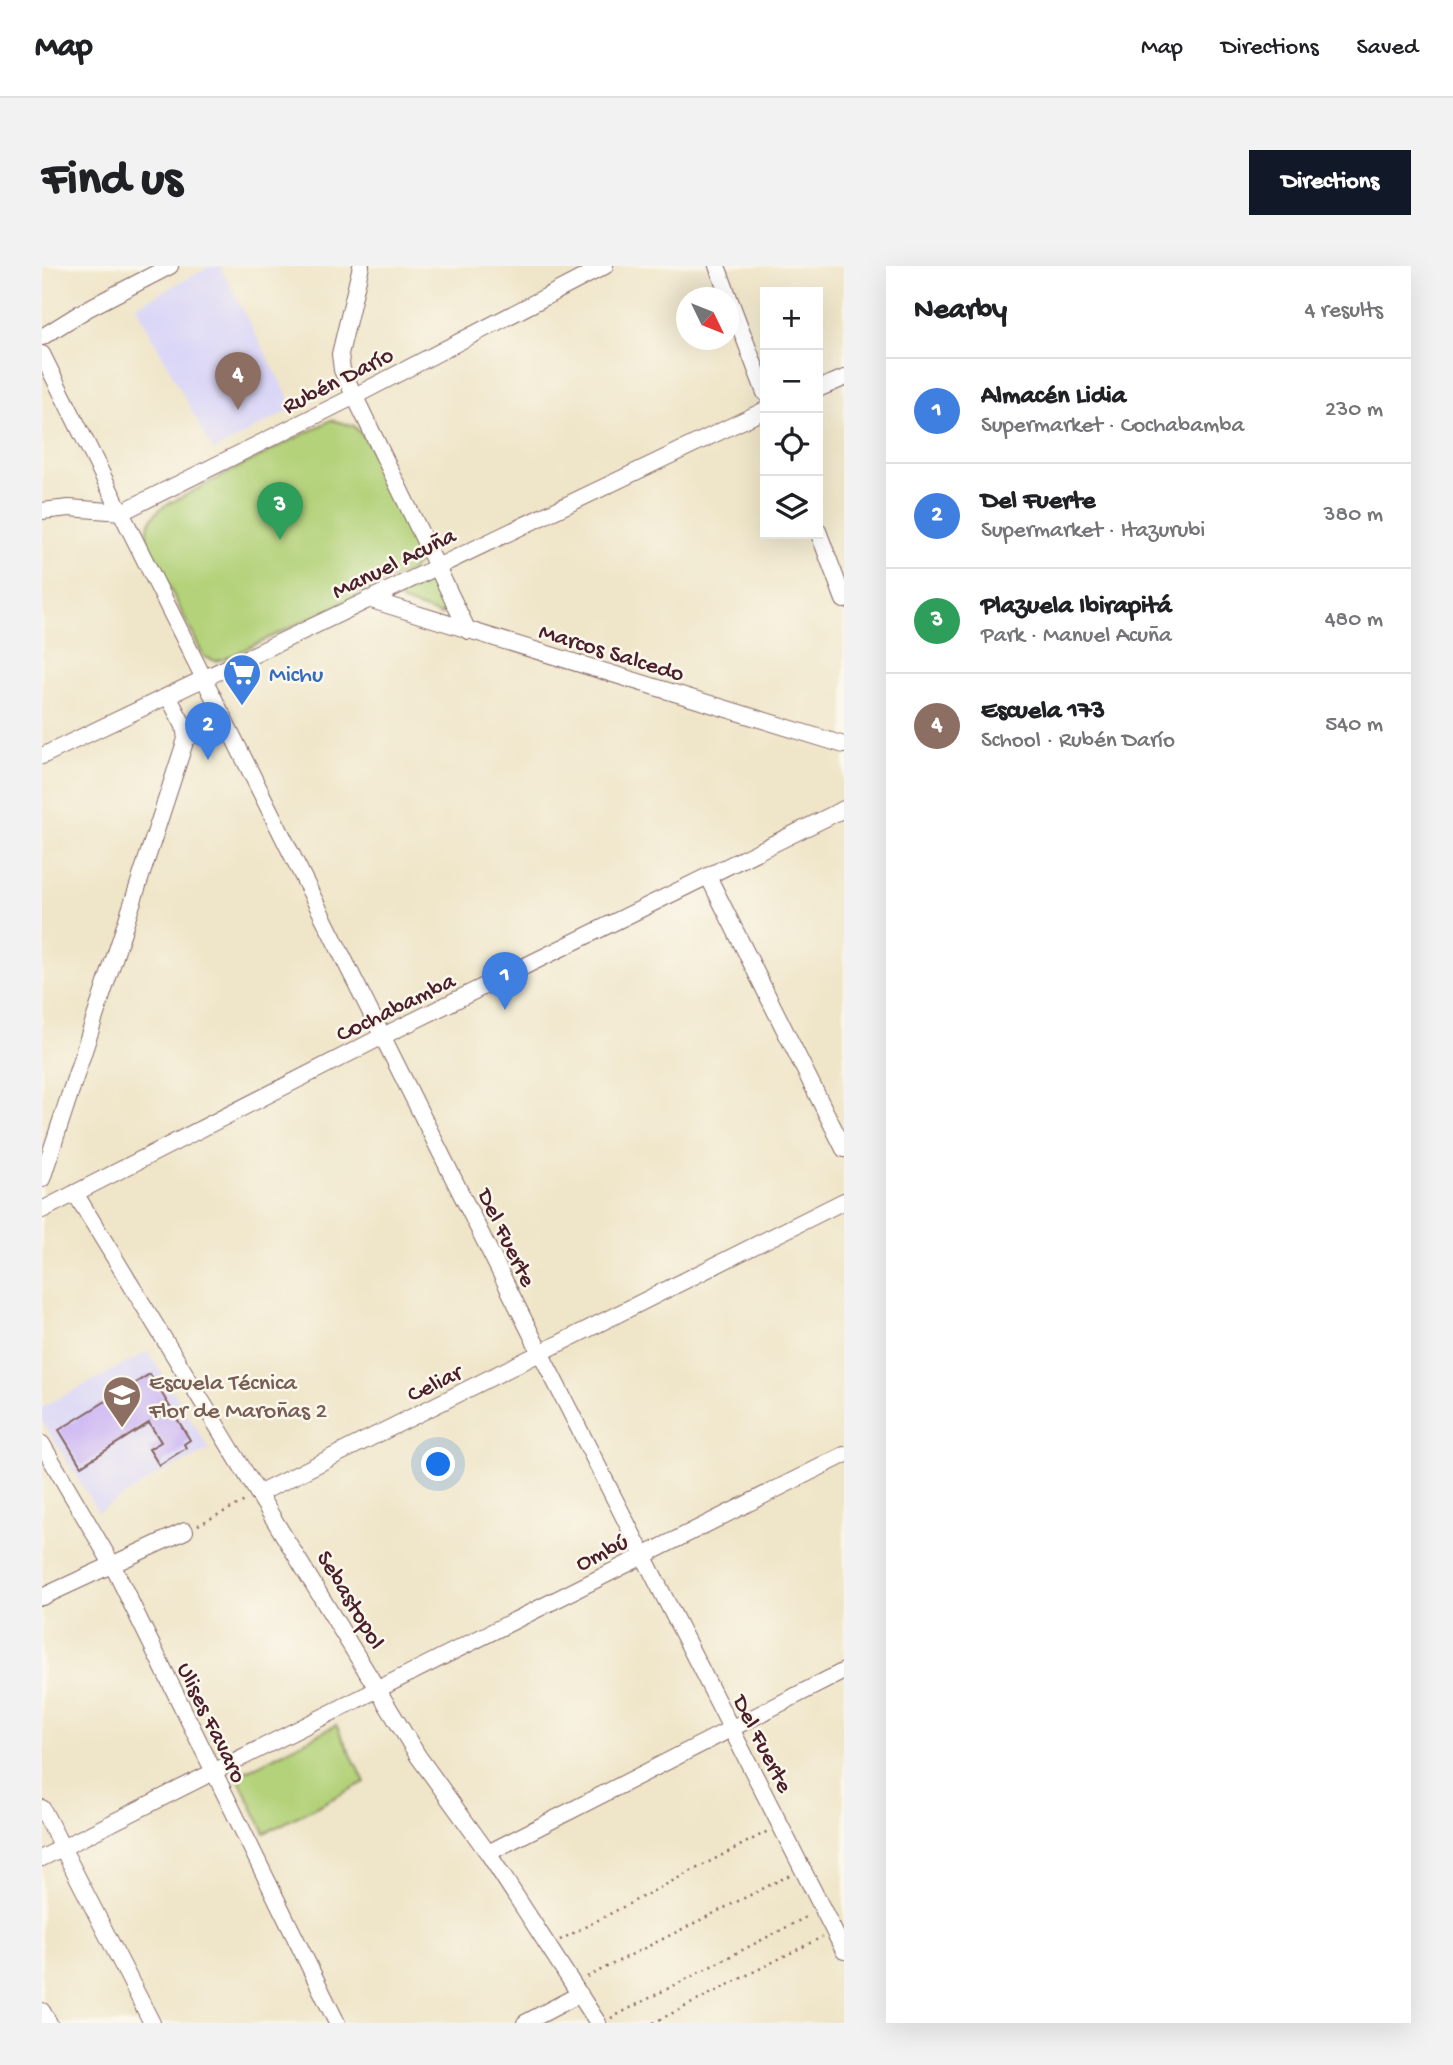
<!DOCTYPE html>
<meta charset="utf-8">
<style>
body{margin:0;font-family:"Gochi Hand",sans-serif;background:#f2f2f2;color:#202124}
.controls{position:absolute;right:21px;top:21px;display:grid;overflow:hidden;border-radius:0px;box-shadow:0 7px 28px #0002}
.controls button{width:63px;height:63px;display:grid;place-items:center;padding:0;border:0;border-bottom:2px solid #e0e0e0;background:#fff;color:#202124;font:35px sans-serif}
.compass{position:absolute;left:634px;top:21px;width:63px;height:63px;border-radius:50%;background:#fff;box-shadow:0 7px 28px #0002;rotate:133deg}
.you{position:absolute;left:397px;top:1199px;width:24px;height:24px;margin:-18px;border:5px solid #fff;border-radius:50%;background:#1a73e8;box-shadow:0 0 0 10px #1a73e833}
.badge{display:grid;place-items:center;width:46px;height:46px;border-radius:50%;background:#111827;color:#fff;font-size:23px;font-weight:700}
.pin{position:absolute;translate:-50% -58px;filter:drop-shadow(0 2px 4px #0008)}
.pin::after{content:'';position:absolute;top:37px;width:24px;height:21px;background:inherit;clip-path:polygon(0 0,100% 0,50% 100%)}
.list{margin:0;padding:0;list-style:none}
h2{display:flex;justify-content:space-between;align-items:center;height:91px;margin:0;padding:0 28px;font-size:30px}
h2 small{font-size:23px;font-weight:400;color:#757577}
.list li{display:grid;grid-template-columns:46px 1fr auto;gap:21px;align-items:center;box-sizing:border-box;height:105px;padding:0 28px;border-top:2px solid #e0e0e0}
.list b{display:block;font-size:26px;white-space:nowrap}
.list p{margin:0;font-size:23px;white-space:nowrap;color:#757577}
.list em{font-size:23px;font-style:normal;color:#757577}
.icon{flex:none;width:38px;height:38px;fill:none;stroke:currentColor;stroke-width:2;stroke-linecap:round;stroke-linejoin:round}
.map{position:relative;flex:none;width:802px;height:1757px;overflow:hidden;border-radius:0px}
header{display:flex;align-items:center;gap:42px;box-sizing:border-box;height:98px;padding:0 35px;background:#fff;border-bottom:2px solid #e0e0e0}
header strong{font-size:33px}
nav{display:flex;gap:38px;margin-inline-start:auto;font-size:24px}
.intro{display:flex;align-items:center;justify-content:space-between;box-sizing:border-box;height:168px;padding:0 42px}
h1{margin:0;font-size:49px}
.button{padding:18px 32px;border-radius:0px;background:#111827;color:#fff;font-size:24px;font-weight:700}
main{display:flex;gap:42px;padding:0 42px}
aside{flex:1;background:#fff;border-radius:0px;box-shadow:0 7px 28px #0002}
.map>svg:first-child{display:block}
.built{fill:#dad6f7}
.green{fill:#b3d279;stroke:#7e7852;stroke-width:2}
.building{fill:#c5abf5}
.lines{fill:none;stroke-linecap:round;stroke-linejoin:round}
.minor-casing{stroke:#846462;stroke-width:18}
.path{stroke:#846462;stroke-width:2.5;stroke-dasharray:2 5;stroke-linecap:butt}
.minor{stroke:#fff;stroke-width:16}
.labels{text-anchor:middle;stroke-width:5;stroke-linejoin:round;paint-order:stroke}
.street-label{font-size:24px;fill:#4a1f2b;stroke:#fbf7ec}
.shop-label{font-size:24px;fill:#366cbe;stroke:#fbf7ec;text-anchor:start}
.education-label{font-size:24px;fill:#785e54;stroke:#fbf7ec;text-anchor:start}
</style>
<header>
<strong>Map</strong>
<nav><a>Map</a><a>Directions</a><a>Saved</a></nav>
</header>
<div class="intro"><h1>Find us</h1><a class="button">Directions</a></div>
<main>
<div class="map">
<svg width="802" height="1757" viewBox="0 0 802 1757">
<rect width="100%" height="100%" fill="#fbf7ec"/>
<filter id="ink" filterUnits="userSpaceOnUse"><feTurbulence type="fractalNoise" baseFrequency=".0143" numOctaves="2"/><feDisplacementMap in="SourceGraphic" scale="14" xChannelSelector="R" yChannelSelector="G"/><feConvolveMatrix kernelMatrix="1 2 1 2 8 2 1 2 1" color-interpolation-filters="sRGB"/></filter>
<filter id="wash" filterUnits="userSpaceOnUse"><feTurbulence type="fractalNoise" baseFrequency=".00686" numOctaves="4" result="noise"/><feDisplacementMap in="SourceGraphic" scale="28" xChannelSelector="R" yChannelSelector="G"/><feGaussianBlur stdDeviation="1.57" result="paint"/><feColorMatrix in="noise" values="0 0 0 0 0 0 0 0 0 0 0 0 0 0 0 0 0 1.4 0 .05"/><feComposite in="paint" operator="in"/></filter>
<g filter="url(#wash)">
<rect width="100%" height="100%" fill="#efe5c8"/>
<!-- built -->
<path class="built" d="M169,0H178L252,142L171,185L94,40Z
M106,1086L168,1184L117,1208L56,1246L0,1154V1141Z"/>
<!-- green -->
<path class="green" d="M289,154L312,160L324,174L378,285L377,296L370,304L182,393L174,395L162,391L106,278C102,262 110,249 122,240Z
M387,314L395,319L406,341L399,349L359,335V327Z
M294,1459L323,1516L223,1567L195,1510Z"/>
<g id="blocks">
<!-- building -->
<path class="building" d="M108,1108L148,1174L142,1178L144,1182L117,1199L107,1183L119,1176L107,1157L39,1200L17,1164Z"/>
</g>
</g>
<g filter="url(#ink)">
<use href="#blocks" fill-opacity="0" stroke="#846462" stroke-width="2"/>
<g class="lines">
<defs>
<path id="minor" d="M319,0L298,88L300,104L426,365
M675,0L723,127
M0,71L45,43L128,0
M0,88L499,1088L802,1685
M776,123L802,112
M0,245L27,242L80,246L311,131L563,0
M776,265L802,334
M326,333L802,479
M144,473L182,451
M0,490L723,144
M667,612L802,883
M0,913L144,473L142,460L126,430
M33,927L376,1490L446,1587L556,1757
M0,944L341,770L802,543
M0,1178L70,1298L295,1757
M218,1227L802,935
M0,1331L143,1265
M0,1542L110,1757
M446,1587L802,1405
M0,1592L802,1189
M0,1745L7,1757
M483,1757L538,1728"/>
</defs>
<!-- minor casing -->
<use href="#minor" class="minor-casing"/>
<!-- path -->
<path class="path" d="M156,1259L203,1235
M518,1674L726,1565
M545,1711L748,1609
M569,1752L768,1649
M611,1757L780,1671"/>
<!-- minor -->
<use href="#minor" class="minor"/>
</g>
</g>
<!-- icons -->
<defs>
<symbol id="supermarket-pin" viewBox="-11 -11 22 30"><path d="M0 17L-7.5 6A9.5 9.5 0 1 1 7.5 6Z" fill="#3f7fe0" stroke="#fbf7ec"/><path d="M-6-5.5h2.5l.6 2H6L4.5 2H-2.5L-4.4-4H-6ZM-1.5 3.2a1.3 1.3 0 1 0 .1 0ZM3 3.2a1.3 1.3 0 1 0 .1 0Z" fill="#fff"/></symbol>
<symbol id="school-pin" viewBox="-11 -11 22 30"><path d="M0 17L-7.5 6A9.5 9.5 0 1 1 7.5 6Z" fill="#8d6e63" stroke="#fbf7ec"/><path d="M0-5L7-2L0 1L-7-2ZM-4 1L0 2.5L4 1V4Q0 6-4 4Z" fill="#fff"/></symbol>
</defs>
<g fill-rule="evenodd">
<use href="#supermarket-pin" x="178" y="385" width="44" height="60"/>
<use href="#school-pin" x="58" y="1107" width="44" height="60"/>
</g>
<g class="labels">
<!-- street labels -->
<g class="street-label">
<text transform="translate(295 113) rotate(-27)" y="8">Rubén Darío</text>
<text transform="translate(351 296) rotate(-26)" y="8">Manuel Acuña</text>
<text transform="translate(570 385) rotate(17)" y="8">Marcos Salcedo</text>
<text transform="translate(353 740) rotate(-26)" y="8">Cochabamba</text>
<text transform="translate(466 971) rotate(64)" y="8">Del Fuerte</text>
<text transform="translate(392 1116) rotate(-26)" y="8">Celiar</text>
<text transform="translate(559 1285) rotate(-27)" y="8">Ombú</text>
<text transform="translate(310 1333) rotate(59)" y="8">Sebastopol</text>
<text transform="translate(171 1456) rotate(64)" y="8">Ulises Favaro</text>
<text transform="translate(722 1477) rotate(63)" y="8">Del Fuerte</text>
</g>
<!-- shop labels -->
<g class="shop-label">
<text x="227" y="415">Michu</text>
</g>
<!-- education labels -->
<g class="education-label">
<text x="107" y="1123">Escuela Técnica<tspan x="107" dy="28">Flor de Maroñas 2</tspan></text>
</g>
</g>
</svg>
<div class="controls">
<button>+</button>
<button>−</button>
<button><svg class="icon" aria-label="locate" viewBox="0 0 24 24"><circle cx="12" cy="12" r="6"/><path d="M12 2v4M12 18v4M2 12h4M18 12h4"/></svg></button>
<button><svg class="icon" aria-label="layers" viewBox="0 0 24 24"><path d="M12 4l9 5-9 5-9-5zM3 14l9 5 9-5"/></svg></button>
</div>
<svg class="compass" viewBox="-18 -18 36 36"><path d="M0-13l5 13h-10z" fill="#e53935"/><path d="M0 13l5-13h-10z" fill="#757577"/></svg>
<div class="you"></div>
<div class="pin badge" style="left:463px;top:744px;background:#3f7fe0">1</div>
<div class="pin badge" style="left:166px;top:494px;background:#3f7fe0">2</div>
<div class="pin badge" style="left:238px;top:274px;background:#2e9e5b">3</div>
<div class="pin badge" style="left:196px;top:144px;background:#8d6e63">4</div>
</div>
<aside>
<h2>Nearby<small>4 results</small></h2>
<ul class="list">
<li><span class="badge" style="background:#3f7fe0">1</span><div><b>Almacén Lidia</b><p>Supermarket · Cochabamba</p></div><em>230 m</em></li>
<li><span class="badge" style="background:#3f7fe0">2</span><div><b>Del Fuerte</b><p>Supermarket · Itazurubi</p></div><em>380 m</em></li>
<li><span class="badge" style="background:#2e9e5b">3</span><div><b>Plazuela Ibirapitá</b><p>Park · Manuel Acuña</p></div><em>480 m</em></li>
<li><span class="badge" style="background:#8d6e63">4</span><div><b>Escuela 173</b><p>School · Rubén Darío</p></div><em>540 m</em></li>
</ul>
</aside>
</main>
